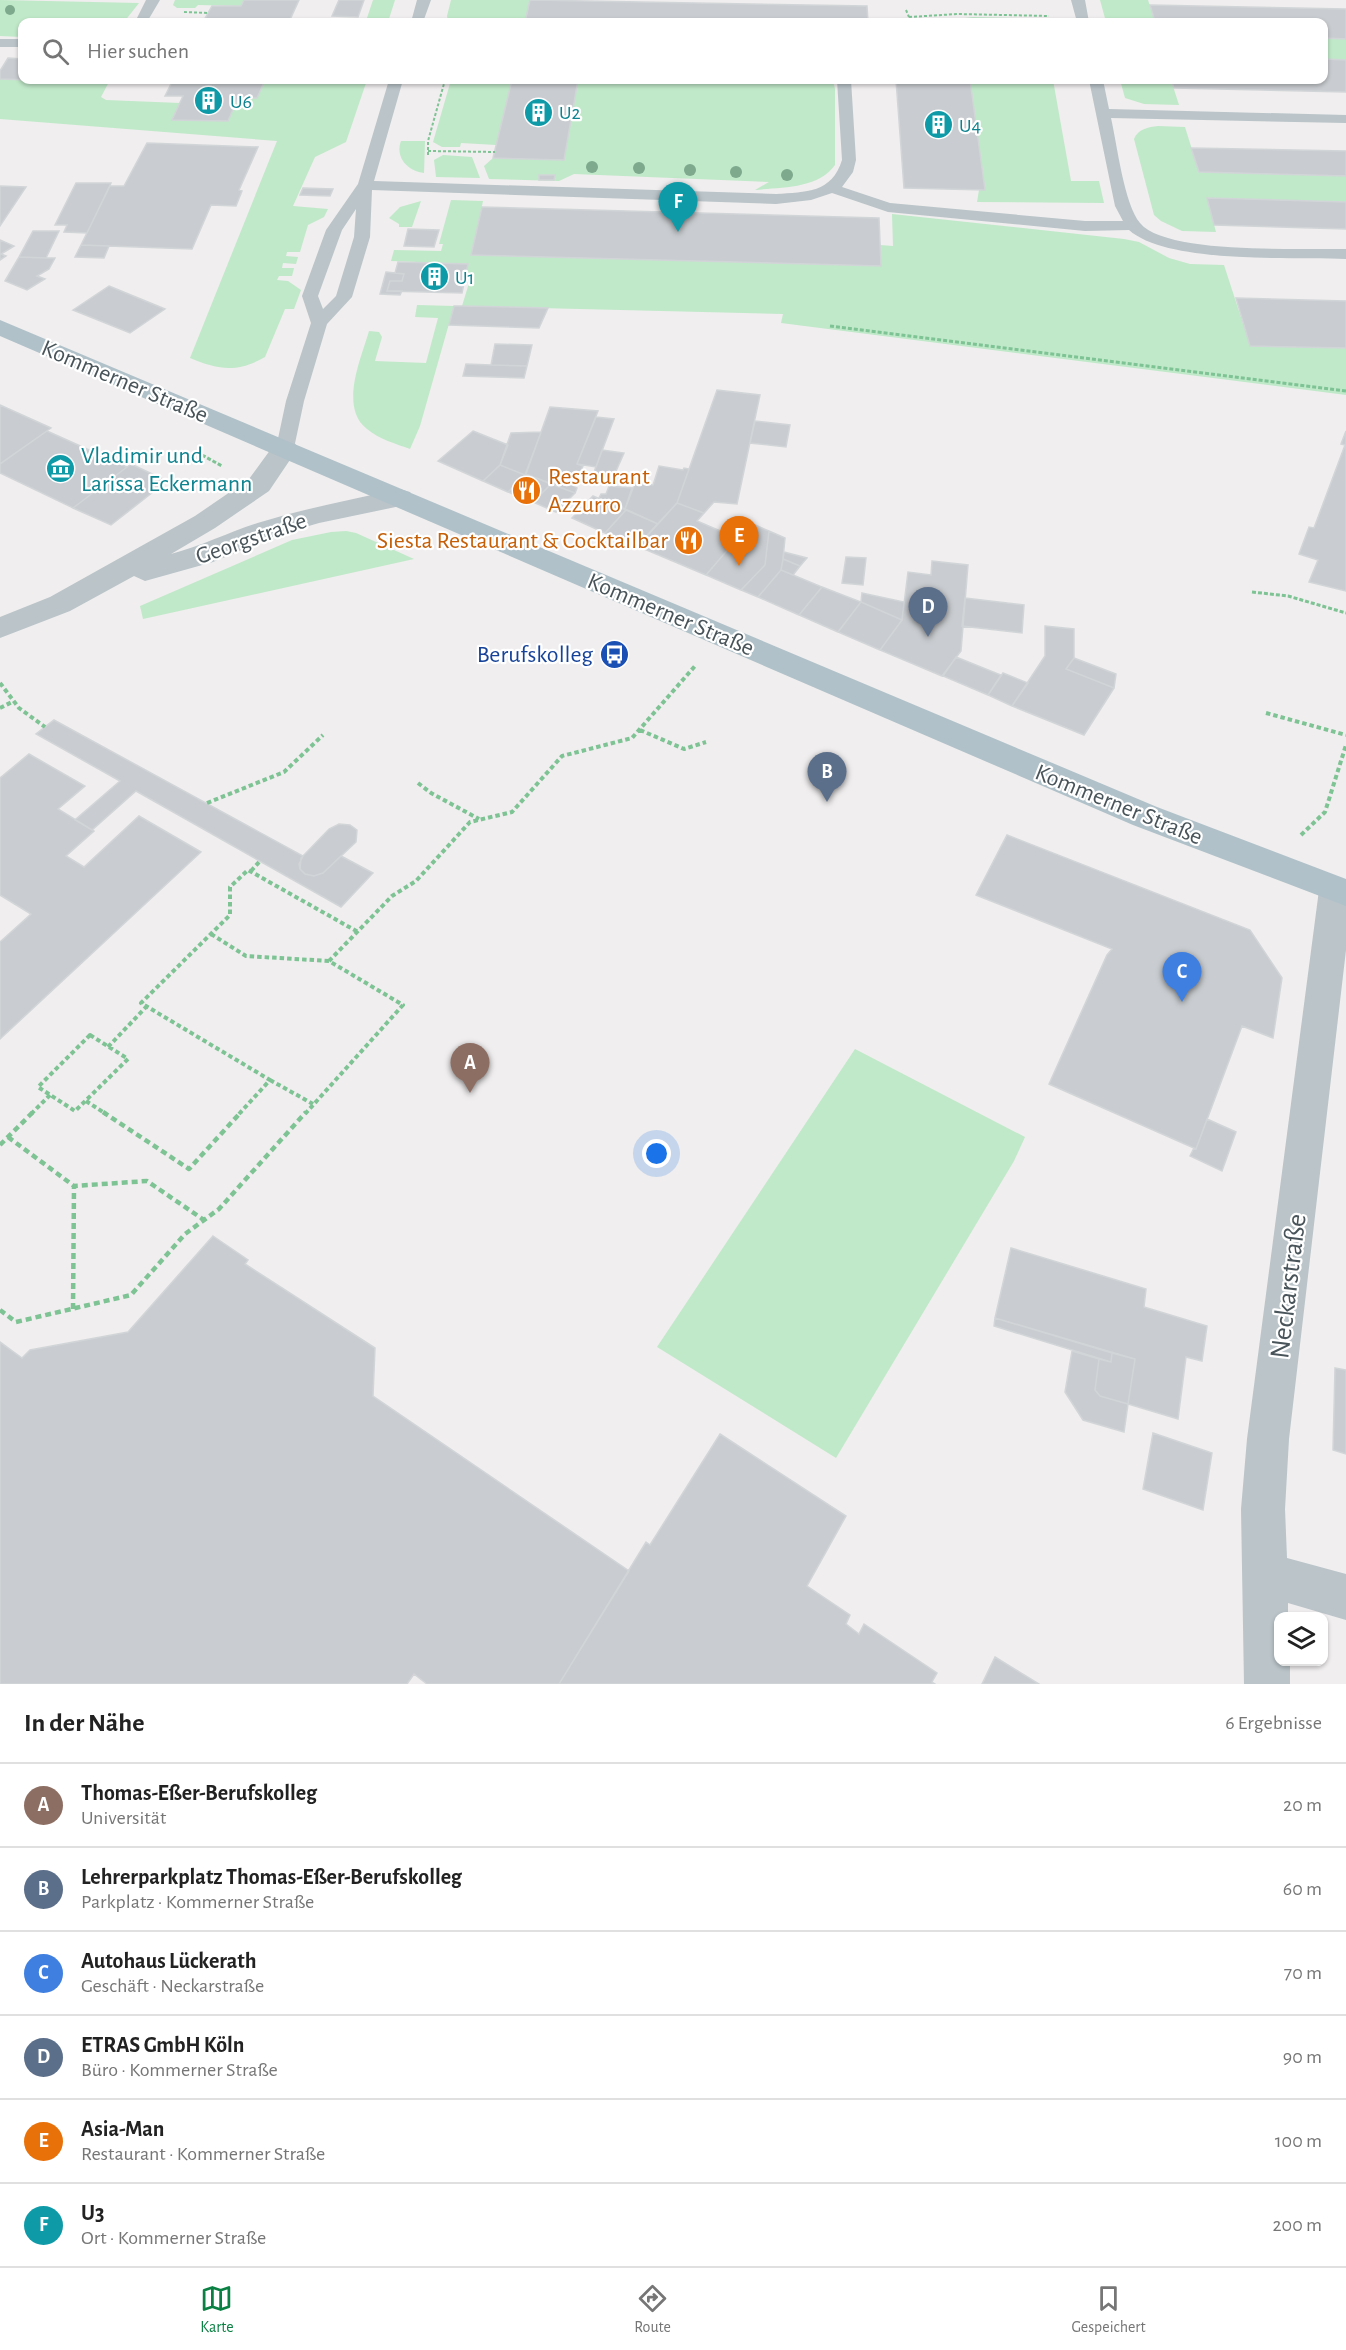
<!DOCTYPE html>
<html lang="de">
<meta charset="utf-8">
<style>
body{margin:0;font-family:"Alegreya Sans",sans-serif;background:#f2f2f2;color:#222}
.controls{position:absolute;right:18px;bottom:18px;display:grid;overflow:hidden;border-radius:12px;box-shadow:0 2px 4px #0004}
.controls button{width:54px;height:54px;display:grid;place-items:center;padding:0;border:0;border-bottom:2px solid #e0e0e0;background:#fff;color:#222;font:30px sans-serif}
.you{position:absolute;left:657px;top:1154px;width:21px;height:21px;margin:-15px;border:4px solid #fff;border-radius:50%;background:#1a73e8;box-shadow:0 0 0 9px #1a73e833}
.badge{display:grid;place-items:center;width:39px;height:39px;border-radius:50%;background:#0b8043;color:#fff;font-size:20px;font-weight:700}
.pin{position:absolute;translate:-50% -50px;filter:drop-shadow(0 2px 3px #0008)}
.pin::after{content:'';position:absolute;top:32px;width:21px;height:18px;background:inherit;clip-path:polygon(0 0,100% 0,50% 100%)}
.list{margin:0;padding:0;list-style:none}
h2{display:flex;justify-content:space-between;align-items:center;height:78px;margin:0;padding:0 24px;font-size:26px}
h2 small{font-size:20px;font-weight:400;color:#767676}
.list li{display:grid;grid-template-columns:39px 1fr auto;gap:18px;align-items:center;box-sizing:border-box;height:84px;padding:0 24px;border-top:2px solid #e0e0e0}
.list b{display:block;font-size:22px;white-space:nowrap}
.list p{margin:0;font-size:20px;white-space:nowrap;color:#767676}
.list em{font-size:20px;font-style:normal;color:#767676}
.icon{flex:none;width:33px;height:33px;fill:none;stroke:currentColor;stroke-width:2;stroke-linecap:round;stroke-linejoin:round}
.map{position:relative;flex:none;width:1346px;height:1684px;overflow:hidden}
.search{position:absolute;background:#fff;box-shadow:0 2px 4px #0004;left:18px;right:18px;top:18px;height:66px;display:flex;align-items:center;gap:15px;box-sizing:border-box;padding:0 21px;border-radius:12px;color:#767676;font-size:22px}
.sheet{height:582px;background:#fff}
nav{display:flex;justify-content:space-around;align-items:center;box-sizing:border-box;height:84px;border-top:2px solid #e0e0e0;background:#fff;font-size:16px;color:#767676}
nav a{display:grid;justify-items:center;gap:3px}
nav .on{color:#0b8043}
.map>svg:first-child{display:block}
.green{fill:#c0e9c9}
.building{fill:#c9ccd0;stroke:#d2d5d8;stroke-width:1.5}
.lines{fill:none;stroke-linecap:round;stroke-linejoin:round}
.path-far3{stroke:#7dc394;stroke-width:2;stroke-dasharray:3 2;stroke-linecap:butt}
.path-far2{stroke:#7dc394;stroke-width:3;stroke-dasharray:4 2;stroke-linecap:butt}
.path-far1{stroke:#7dc394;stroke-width:4;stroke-dasharray:4.5 3;stroke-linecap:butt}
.path{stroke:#7dc394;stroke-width:4.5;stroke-dasharray:6 4;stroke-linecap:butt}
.lane{fill:#bac4c9;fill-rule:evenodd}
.street{fill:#bac4c9;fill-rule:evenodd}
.primary{fill:#b0c1c9;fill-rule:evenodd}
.tree{fill:#7ea98c}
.labels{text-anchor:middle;stroke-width:4.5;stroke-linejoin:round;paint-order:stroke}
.far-culture-label{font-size:20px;fill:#0d838f;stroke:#fff;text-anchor:start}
.street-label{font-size:24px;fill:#485459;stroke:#fff}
.culture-label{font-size:24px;fill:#0d838f;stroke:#fff;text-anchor:start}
.food-label{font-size:24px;fill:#c56008;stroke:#fff;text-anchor:start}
.transit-label{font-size:24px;fill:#164399;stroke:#fff;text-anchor:end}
.near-street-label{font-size:28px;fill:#485459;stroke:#fff}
</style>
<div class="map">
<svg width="1346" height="1684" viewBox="0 0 1346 1684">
<rect width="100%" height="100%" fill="#f0eeee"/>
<!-- green -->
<path class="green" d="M0,0L139,3L124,22H22V37L0,36Z
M175,0H244L241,6L198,5L195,8H177L173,5Z
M373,0H395L388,22H357L366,21Z
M451,0H530L525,22H448L447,16Z
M1100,0H1148L1155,22H1106Z
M973,17L1059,19L1058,22L967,20V22H930Z
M1324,38L1346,39V60L1324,59Z
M0,79L110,80L101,97L106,100L180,103L172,120L227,121L238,98H257L265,80H367L346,142L315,157L293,206L328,209L324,217L308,225L300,252H287L286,256L298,257L296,264L283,263L282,268H294L292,276H279L277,280L288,281L301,290L294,309H285L265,357C237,373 219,370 190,358L277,141L0,119Z
M451,80H512L496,145L461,143L460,147H442L433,142Z
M578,80H833L835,89V165C818,189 782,187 755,190L769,182L574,174L559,181L489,179L484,166L493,158L564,160Z
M970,80H1053L1071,181H1099L1104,203L977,202L979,190L985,189Z
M1120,80H1171L1179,105L1144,104L1125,98Z
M1158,126L1185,127L1199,172L1346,176V202L1207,198L1216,232L1182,231L1161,221L1154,215L1134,139C1138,129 1148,127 1158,126Z
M401,141H425L424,173C407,171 395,157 401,141Z
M443,155L472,157L480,178L436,177L434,160Z
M451,200L483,201L471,255L881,266L880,245L893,246L892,214L1124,239L1139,242L1169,258L1190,264L1224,265L1250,345L1346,348V395L781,323L783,314L462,306L469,283H464L468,264L391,261L394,250L441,251L443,244H439Z
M421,201L412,227H399V224L389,218L400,207Z
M417,305L454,306L420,426L410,449C396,444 379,439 367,429C339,407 361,359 369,331L379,332L382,337L375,361L426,363L438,318L415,317Z
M346,531L356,533L414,559L143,619L140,606L292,540L331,532Z
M855,1049L1025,1137L1014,1161L836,1458L657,1347Z"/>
<!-- building -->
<path class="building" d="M244,0H299L289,22H203L212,6H241Z
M339,0H364L358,17L332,16Z
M530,0L867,6L868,22H525Z
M1150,5L1346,9V39L1324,38V22H1155Z
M8,58L22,59V69L20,73H22V80H30L0,79V71Z
M1324,59L1346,60V92L1174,88L1171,80H1324Z
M173,80H265L257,98H238L228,121L172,120L183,96H165Z
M512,80H578L564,160L493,158Z
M896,80H970L985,190L904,188Z
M147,143L258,147L239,190L242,191L236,206L211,205L192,249L81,245L110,186H124Z
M1191,148L1346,151V176L1199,172Z
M539,175H555L554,180H539Z
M76,183H111L87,233L64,232L67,225H55Z
M0,186L26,187L0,226Z
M303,188L333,189L330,196L300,195Z
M1207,198L1346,202V229L1214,225Z
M482,207L879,218L881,266L471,255Z
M408,229L439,230L434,247L404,246Z
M33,231H59L46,258L19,257Z
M0,240L14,246L1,254L6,256L0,260Z
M81,245L109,246L104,258L75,257Z
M19,257L46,258H55L49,269L37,276L45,279L27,290L5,281Z
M398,262L468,264L462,293L387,291L390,281H402L404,274L395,273Z
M386,272L404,274L402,281H390L387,291H402L400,295L380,294Z
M109,286L165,309L130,333L73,310Z
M1236,298L1346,301V348L1250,346Z
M454,306H462L548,308L539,328L449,325Z
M495,344L532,345L527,366L491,365Z
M466,364L491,365L527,366L524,378L463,376Z
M717,390L760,395L737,504L714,502L704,513L677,503Z
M0,405L51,428L0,464Z
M550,407L598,411L577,464L583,466L574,486L577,488L575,493L526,474Z
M596,417L614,419L596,467L577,464Z
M755,421L790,425L786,447L750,443Z
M47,431L127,467L73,508L0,473V464Z
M473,431L508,445L500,465L483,481L438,461Z
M1346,431V591L1309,582L1318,560L1299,554L1309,527L1314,528L1345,445L1341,444Z
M541,432L525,475L500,465L511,433Z
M602,450L624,453L613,478L593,475Z
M131,464L167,481L111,525L73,508Z
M500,465L525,475L508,492L483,481Z
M659,466L683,470L684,468L689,469L677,503L658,524L625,509L635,483L653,485Z
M526,474L551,484L533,502L508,492Z
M551,484L575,493L556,512L533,502Z
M609,486L632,488L625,509L599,498L601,494H606Z
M593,496L626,510L605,533L572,518Z
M677,503L704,513L697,521L732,536L730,547L706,575L637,546Z
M626,510L658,524L637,547L605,533Z
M736,517L769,531L765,565L741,590L706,575L730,547Z
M769,531L785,538L783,559L781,570L758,597L741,590L765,565Z
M784,552L807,558L800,566L783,559Z
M846,557L866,558L863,585L842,583Z
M783,559L800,566L793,575L781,570Z
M932,561L968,565L961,651L942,676L880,650L902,620L908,572L931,575Z
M781,570L822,587L799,615L758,597Z
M822,587L861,602L838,632L799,615Z
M862,593L904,602L902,620L861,602Z
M965,598L1024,605L1022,633L962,626Z
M861,602L902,620L880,650L838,632Z
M1045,626L1074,629V658L1066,669L1114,688L1084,735L1012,706L1045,656Z
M956,657L1001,675L988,695L943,676Z
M1074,658L1116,674L1114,688L1066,669Z
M1003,673L1028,683L1012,706L988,695Z
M54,720L303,856L299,864L300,869L305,874L314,876L323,873L341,856L373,873L341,907L136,791L92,830L75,820L120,781L36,734Z
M29,754L85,786L58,809L94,831L66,856L84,867L139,816L201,852L0,1039V942L31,914L0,895V778Z
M339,824L350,825L357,830L356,842L323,873L314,876L305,874L300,869L301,858L329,829Z
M1007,835L1250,930L1282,978L1273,1038L1242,1026L1196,1149L1049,1084L1107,955L1112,949L976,895Z
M1207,1119L1236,1132L1222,1171L1190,1156L1194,1148L1196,1149Z
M213,1236L248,1260L245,1264L375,1348L373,1396L629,1571L559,1684H427L414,1674L407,1684H0V1342L22,1358L30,1350L128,1332Z
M1011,1248L1146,1289L1144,1307L1207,1326L1202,1361L1186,1357L1178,1419L1128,1404L1135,1359L995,1318Z
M995,1318L1112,1353L1111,1362L994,1326Z
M1072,1351L1099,1359L1095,1390L1100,1396L1128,1404L1124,1432L1083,1420L1065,1392Z
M1112,1353L1135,1359L1128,1404L1100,1396L1095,1390L1099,1359L1111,1362Z
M1335,1368L1346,1370V1454L1333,1450Z
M1153,1433L1212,1453L1203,1510L1143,1489Z
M720,1434L846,1516L807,1586L850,1615L846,1624L859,1634L864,1624L937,1673L932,1682L935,1684H559L646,1542L650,1545Z
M995,1657L1039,1684H982Z"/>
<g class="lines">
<!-- path-far3 -->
<path class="path-far3" d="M906,10L909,17L908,22
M184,12L208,13
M909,17L958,14L1049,16
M428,151L495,152
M428,155V141L445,80"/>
<!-- path-far2 -->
<path class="path-far2" d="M830,326L1346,391
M202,455L222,466
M1252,592L1288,596L1346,613"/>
<!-- path-far1 -->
<path class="path-far1" d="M0,683L19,708L45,727
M0,708L12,702
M1266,713L1346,735
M640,730L684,749L706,742
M418,783L431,793L479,819
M207,803L284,772L323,735
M1301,835L1325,812L1346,745
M251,871L260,861
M211,934L246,956L329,961
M90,1035L128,1059L75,1111L38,1087Z
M108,1047L147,1006
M270,1080L313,1104
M86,1101L106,1114
M31,1114L50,1095
M239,1114L270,1080L141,1003L230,915V887L248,870L358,932
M305,1114L403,1005L329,961L392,896L416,881L470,822L512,812L562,756L632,738L695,666"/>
<!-- path -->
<path class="path" d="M103,1112L189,1169L241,1112
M8,1137L74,1186L147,1181L204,1220
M0,1145L33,1112
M73,1309L74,1186
M0,1310L16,1322L131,1295L185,1234L219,1209L306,1112"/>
<!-- lane -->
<path class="lane" d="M146,0H160L147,22H135Z
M417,0H431L423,22H411Z
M1071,0H1085L1089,22H1077Z
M0,39H22V47H0Z
M389,80H403L374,181L776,194C806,192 832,193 842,160L837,80H851L856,160L853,172L842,187L890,203L1085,221H1123L1115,206L1089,80H1103L1109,109L1346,115V123L1111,118C1117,144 1124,204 1140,223C1166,255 1303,248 1346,249V259C1293,257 1167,264 1129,230L1085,231L888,212L832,193L811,200L776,204L372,190L370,237L352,297L327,324L304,401L294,448L291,452H279L276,448L286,401L311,323L302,296L326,230L358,184ZM356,209L354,237L336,296L323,309L318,296L342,230Z"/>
<!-- street -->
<path class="street" d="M285,440L294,442L298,448L269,491L215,528L171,554C202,546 231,531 261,522C307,508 353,499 400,489L410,492L414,498L410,504L319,523L278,535L213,562L145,581L134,576L70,611L0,638V617L50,597L195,516L249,479L276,442Z
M1336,877L1346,880V950L1289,1439L1285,1509L1287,1558L1346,1574V1620L1288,1603V1616H1278V1662H1290V1684H1244L1241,1509L1247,1439L1319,890L1324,880Z"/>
<!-- primary -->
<path class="primary" d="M0,320L1157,807L1346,879V906L1133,825L0,336Z"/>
</g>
<!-- trees -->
<g class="tree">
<circle cx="10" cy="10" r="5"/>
<circle cx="592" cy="167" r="6"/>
<circle cx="639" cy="168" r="6"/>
<circle cx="690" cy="170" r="6"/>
<circle cx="736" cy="172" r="6"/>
<circle cx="787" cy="175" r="6"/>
</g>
<!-- icons -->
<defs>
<symbol id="building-disc" viewBox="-11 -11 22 22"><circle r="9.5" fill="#0f9aa8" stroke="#fff"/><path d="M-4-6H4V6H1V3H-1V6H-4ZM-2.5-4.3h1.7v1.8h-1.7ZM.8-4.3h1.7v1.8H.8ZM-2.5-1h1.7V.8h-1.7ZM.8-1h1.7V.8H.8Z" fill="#fff"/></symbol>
<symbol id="museum-disc" viewBox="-11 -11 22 22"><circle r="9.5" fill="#0f9aa8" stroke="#fff"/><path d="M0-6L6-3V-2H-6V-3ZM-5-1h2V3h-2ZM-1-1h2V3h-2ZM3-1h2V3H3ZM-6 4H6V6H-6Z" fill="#fff"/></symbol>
<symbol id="restaurant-disc" viewBox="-11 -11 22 22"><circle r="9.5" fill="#e8710a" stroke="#fff"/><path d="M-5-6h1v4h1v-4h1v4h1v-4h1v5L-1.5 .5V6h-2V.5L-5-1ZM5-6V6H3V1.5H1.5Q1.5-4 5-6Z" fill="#fff"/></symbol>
<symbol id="bus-disc" viewBox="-11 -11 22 22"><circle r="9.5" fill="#1a4fb4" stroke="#fff"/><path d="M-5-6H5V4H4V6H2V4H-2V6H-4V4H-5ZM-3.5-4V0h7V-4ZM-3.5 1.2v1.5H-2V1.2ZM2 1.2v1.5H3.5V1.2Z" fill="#fff"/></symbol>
</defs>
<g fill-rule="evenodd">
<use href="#building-disc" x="192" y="84" width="33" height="33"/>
<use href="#building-disc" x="522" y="96" width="33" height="33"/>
<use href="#building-disc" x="922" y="108" width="33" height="33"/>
<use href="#building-disc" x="418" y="260" width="33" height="33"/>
<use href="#museum-disc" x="44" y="452" width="33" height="33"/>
<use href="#restaurant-disc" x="510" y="474" width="33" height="33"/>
<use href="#restaurant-disc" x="672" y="524" width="33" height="33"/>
<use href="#bus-disc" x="598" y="638" width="33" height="33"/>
</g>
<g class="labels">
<!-- far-culture labels -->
<g class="far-culture-label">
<text x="230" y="108">U6</text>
<text x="559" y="119">U2</text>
<text x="959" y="132">U4</text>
<text x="455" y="284">U1</text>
</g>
<!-- street labels -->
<g class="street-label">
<text transform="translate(125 381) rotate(23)" y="8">Kommerner Straße</text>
<text transform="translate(251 538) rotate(-19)" y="8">Georgstraße</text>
<text transform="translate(671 614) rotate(23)" y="8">Kommerner Straße</text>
<text transform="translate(1119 804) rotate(22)" y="8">Kommerner Straße</text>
</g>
<!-- culture labels -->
<g class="culture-label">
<text x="81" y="463">Vladimir und<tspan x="81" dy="28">Larissa Eckermann</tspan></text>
</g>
<!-- food labels -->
<g class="food-label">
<text x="548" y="484">Restaurant<tspan x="548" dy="28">Azzurro</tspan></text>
<text x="668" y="548" text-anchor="end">Siesta Restaurant &amp; Cocktailbar</text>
</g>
<!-- transit labels -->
<g class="transit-label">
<text x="593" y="662">Berufskolleg</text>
</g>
<!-- near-street labels -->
<g class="near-street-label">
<text transform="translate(1287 1286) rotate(-83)" y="10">Neckarstraße</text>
</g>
</g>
</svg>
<div class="controls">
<button><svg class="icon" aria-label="layers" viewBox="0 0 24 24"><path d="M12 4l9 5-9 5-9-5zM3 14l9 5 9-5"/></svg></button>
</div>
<div class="you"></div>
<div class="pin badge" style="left:470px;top:1093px;background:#8d6e63">A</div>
<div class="pin badge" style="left:827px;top:802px;background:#5c6f8a">B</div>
<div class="pin badge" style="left:1182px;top:1002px;background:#3f7fe0">C</div>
<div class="pin badge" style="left:928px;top:637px;background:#5c6f8a">D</div>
<div class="pin badge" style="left:739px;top:566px;background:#e8710a">E</div>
<div class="pin badge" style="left:678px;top:232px;background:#0f9aa8">F</div>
<div class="search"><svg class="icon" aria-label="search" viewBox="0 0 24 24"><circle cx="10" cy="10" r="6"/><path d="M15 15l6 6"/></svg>Hier suchen</div>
</div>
<section class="sheet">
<h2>In der Nähe<small>6 Ergebnisse</small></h2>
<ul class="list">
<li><span class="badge" style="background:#8d6e63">A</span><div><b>Thomas-Eßer-Berufskolleg</b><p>Universität</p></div><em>20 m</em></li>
<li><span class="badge" style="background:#5c6f8a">B</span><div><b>Lehrerparkplatz Thomas-Eßer-Berufskolleg</b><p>Parkplatz · Kommerner Straße</p></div><em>60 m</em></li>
<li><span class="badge" style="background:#3f7fe0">C</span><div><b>Autohaus Lückerath</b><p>Geschäft · Neckarstraße</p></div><em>70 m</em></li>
<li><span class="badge" style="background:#5c6f8a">D</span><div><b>ETRAS GmbH Köln</b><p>Büro · Kommerner Straße</p></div><em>90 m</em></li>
<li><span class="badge" style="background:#e8710a">E</span><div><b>Asia-Man</b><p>Restaurant · Kommerner Straße</p></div><em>100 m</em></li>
<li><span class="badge" style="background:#0f9aa8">F</span><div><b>U3</b><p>Ort · Kommerner Straße</p></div><em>200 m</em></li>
</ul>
</section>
<nav>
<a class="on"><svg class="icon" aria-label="map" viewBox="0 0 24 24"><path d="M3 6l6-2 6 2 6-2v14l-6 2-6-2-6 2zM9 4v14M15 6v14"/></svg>Karte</a>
<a><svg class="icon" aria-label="directions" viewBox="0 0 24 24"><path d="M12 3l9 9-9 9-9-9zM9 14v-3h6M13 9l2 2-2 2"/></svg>Route</a>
<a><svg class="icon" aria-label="saved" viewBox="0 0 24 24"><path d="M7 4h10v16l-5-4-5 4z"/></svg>Gespeichert</a>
</nav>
